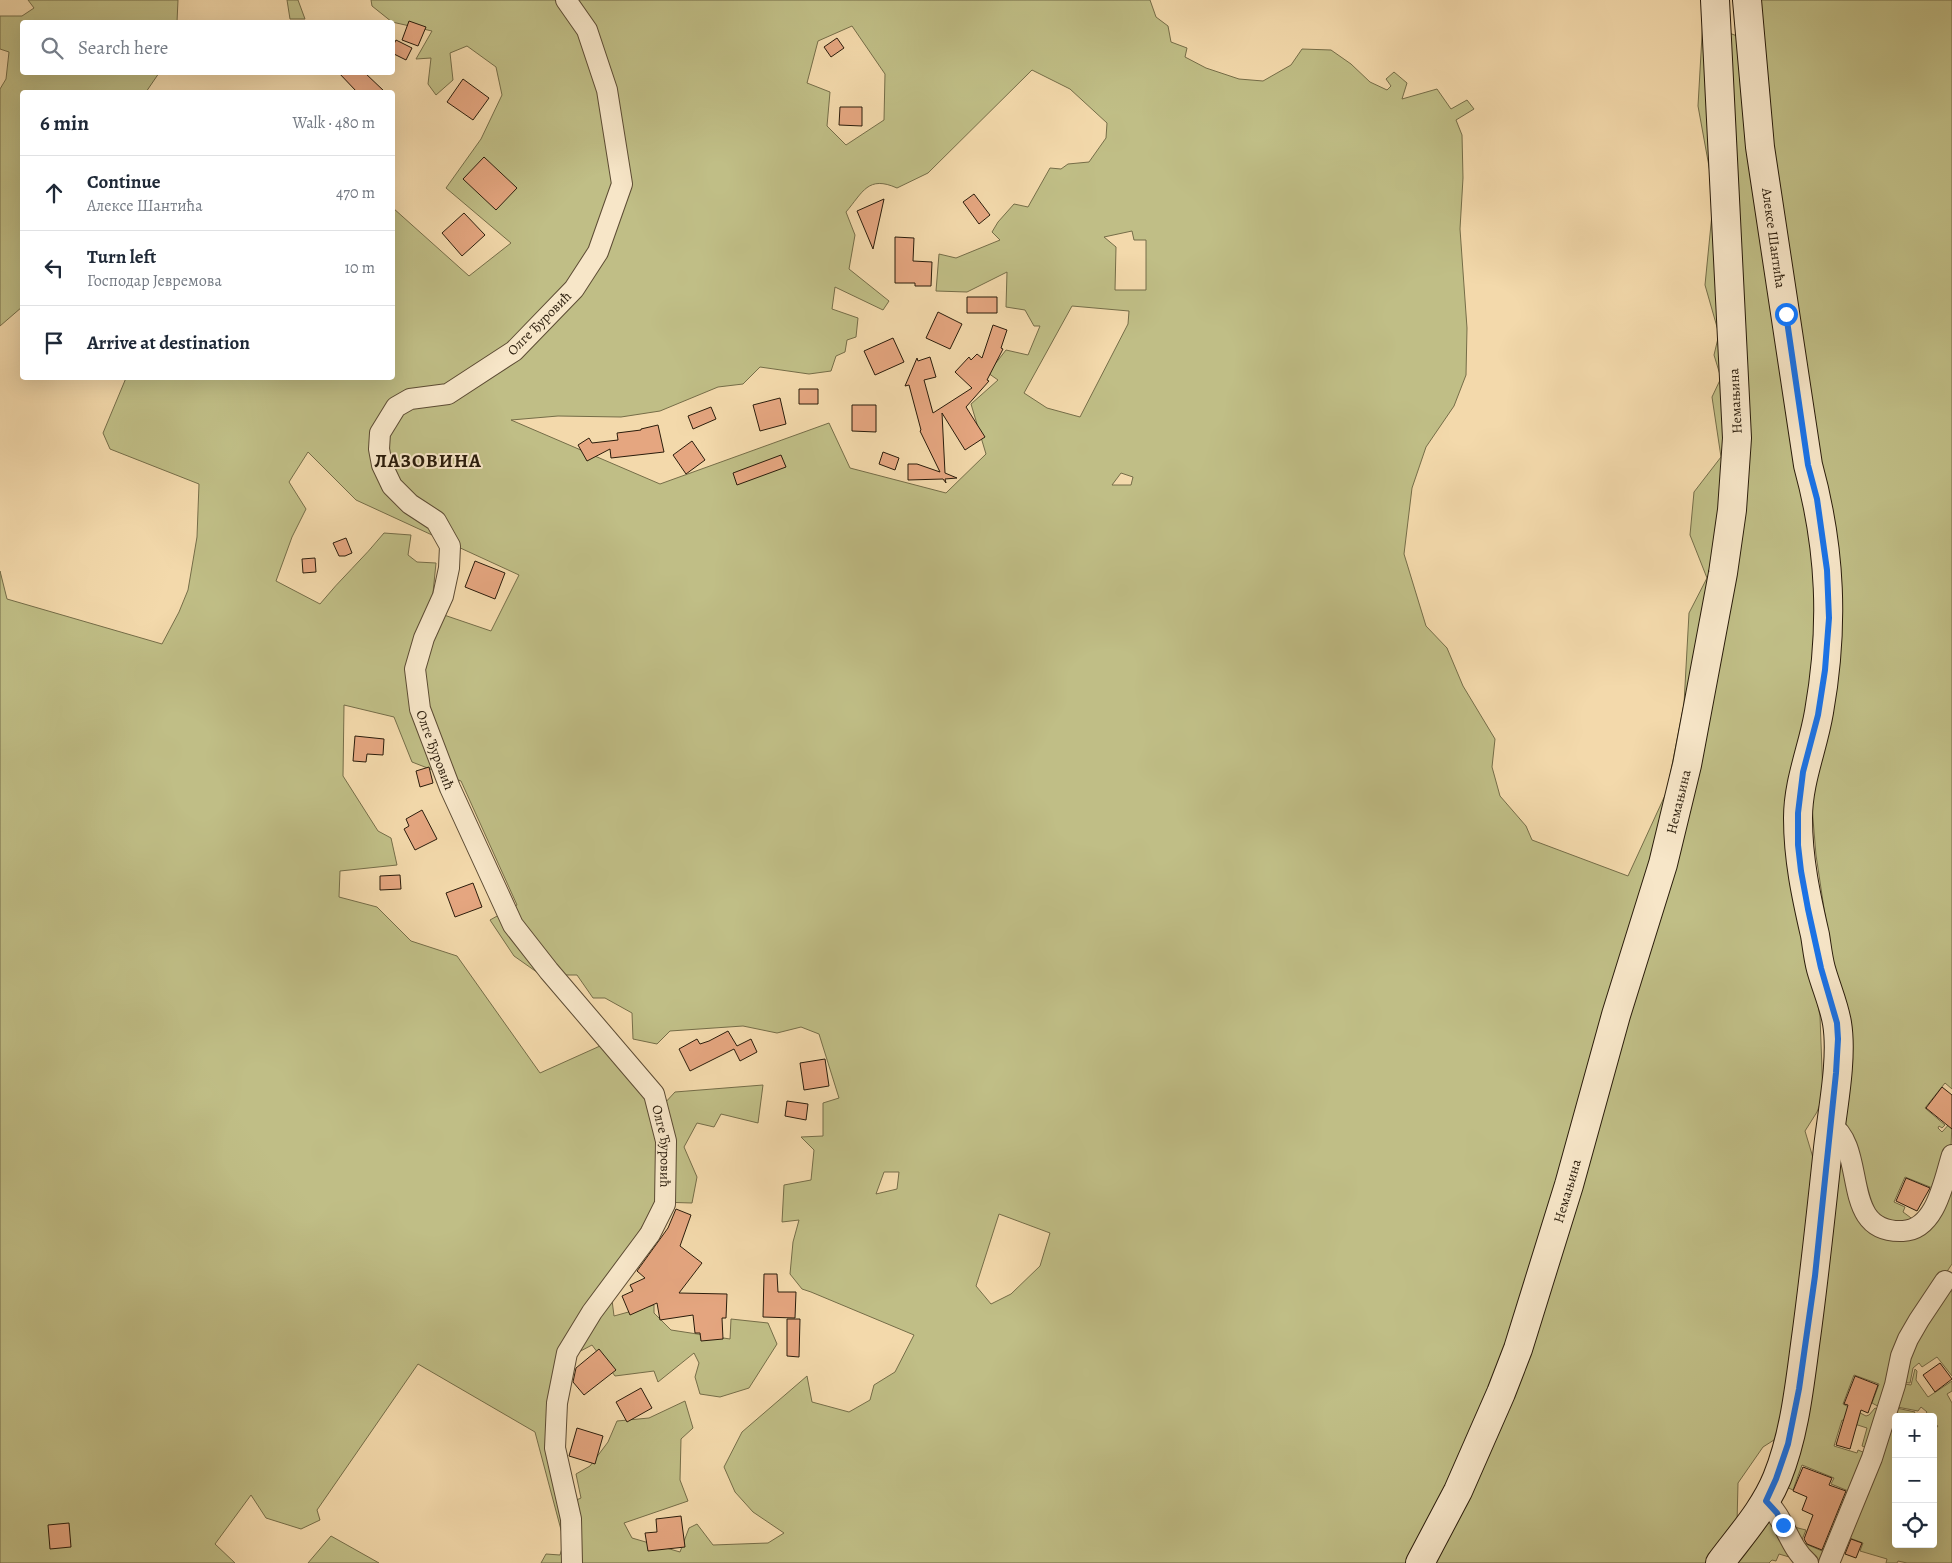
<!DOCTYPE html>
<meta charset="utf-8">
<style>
body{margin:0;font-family:Alegreya,serif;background:#f6f6f7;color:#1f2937}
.controls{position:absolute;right:15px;bottom:15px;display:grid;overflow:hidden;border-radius:5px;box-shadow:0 5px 20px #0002}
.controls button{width:45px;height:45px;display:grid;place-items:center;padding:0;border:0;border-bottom:1px solid #e0e1e3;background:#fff;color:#1f2937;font:25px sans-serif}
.stop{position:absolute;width:15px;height:15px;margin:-11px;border:4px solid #1a73e8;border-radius:50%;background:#fff}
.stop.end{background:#1a73e8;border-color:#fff;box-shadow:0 1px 5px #0008}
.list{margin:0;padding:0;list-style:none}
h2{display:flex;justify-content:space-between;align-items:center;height:65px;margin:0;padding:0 20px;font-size:21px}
h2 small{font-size:16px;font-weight:400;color:#747a83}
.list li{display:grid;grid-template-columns:32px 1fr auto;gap:15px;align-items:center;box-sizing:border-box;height:75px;padding:0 20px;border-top:1px solid #e0e1e3}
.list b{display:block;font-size:19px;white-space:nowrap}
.list p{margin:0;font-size:16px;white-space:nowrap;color:#747a83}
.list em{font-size:16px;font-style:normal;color:#747a83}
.icon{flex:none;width:28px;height:28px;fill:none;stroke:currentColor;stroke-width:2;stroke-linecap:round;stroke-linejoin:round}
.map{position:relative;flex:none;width:1952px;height:1563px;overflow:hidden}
.search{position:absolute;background:#fff;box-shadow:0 5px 20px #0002;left:20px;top:20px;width:375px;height:55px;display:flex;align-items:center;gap:12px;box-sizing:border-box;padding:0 18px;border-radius:5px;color:#747a83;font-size:19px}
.panel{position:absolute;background:#fff;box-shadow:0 5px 20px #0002;left:20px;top:90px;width:375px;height:290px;border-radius:5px}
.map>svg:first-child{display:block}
.green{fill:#c0be86;stroke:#756d48;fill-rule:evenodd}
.building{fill:#e5a680;stroke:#2a1c0b}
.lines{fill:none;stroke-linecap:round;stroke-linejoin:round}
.street-casing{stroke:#5c4b33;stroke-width:22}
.secondary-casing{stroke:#2a1c0b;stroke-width:30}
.street{stroke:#f7e6c8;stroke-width:20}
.secondary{stroke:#f7e6c8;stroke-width:28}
.route{stroke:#1a73e8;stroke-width:6}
.labels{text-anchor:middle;stroke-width:4;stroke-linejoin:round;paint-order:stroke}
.street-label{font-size:14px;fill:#2a1c0b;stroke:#f7e6c8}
.district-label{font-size:19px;font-weight:bold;letter-spacing:1px;fill:#2a1c0b;stroke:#f7e6c8}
</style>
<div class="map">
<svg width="1952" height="1563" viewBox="0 0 1952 1563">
<rect width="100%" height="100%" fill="#f3d9ab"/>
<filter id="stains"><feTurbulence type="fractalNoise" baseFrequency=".004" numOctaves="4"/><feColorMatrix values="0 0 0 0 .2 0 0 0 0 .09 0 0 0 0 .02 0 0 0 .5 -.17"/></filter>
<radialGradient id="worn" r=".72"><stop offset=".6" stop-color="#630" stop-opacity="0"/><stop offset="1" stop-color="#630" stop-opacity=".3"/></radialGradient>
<!-- green -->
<path class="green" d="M28,0H178L177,22H22V72L159,73L146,92H22V307L0,326V89L6,79L9,52L0,49V16H22L34,8Z
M287,0H298L305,19H290Z
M371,0H1150L1156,17L1168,26L1171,42L1187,48L1185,57L1206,68L1239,79L1263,81L1291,65L1302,49L1331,50L1351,64L1370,82L1387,90L1391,86L1386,79L1394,72L1407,83L1402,99L1437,89L1451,109L1467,100L1474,109L1456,120L1462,135L1463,178L1460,229L1467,328L1466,375L1454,406L1426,447L1412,488L1404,554L1426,626L1447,648L1463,686L1495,739L1492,767L1500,796L1526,826L1532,840L1628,876L1667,791L1684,704L1689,613L1707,578L1690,535L1694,492L1721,457L1712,397L1721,378L1714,355L1719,334L1705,285L1714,194L1698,106L1704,0L1729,33L1740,37L1821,618L1790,801L1815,991L1820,1016L1823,1096L1817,1112L1805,1131L1814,1161L1782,1429L1774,1440L1763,1447L1738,1483L1737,1523L1714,1563H541L546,1554L560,1555L564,1541L535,1432L418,1364L317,1510L320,1520L301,1529L266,1518L251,1495L215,1544L235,1563H0V571L7,599L162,644L179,612L188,590L197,537L199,484L110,449L103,433L126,378H392L393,208L469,276L511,243L446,188L481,139L502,95L496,67L467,46L450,53L453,80L436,95L428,84L431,58L416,59L432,31L392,22L372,6ZM852,26L885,74L884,120L846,145L827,126L830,92L807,83L818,41ZM1032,70L1070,89L1107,123L1106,138L1089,162L1068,164L1061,169L1050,168L1028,207L1014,204L998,222L992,232L1000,240L956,258L939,254L936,291L967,292L1007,272L1006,307L1025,310L1034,326H1040L1028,355L1006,350L988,373L998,380L971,404L986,454L946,493L850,468L829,423L660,484L511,420L558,416L621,417L660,411L718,387L743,384L760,367L809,374L831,371L836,356L845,352L847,340L856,337L858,318L832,309L835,287L883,310L889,301L849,269L855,235L846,212C863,192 868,175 897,188L928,173ZM1132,231L1134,240H1146V290H1115L1116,247L1104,237ZM1072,306L1129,311L1128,324L1080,417L1047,408L1024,393ZM308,452L356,500L519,575L491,631L444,615L433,593L436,563L417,562L408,555L411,535L384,533C364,558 340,579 320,604L276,581L292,537L306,509L289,482ZM1121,473L1133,477L1131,485H1112ZM344,705L394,717L412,762L461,781L517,905L490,920L514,956L541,975H577L593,998H605L632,1013L633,1039L657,1044L670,1031L743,1026L777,1033L801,1027L819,1034L839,1098L823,1103V1136L801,1137L814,1150L811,1180L784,1185L782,1222L799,1220L793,1242L790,1274L802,1289L811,1292L914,1335L895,1372L874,1385L870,1400L849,1412L812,1402L807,1376L742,1432L724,1467L735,1492L753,1512L784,1533L768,1543L713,1545L697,1524L689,1528L680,1552L632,1538L624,1523L688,1501L680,1480L681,1439L693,1428L685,1401L649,1418L617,1421L608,1442L590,1466L576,1474L581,1498L563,1506L558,1363L592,1345L615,1376L654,1371L658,1382L694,1353L699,1363L695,1377L700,1394L720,1397L749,1388L777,1344L768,1323L731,1319L730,1339L671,1330L654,1313V1305L614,1316L612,1300L587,1312L658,1202L692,1203L697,1177L684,1147L697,1123L714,1127L721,1114L758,1123L763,1085L675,1092L651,1118L646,1098L600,1046L540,1073L457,956L411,941L377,907L339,897L340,871L397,865L391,838L378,831L343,776ZM884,1172H899L897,1189L876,1194ZM999,1214L1050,1233L1040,1266L1011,1294L991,1304L976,1286Z
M1754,0H1952V1089L1945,1083L1925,1108L1945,1125L1942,1128L1939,1126L1938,1128L1942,1132L1952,1121L1951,1147L1935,1189L1905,1177L1894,1202L1905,1207L1903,1212L1918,1223L1877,1222L1842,1123L1825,915L1816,855L1811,795L1827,716L1816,465Z
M1836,1134C1841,1138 1842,1147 1844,1154C1849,1173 1855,1208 1866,1223C1875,1235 1891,1237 1904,1238C1910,1238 1917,1238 1923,1235C1939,1227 1946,1191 1952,1175V1264L1908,1329L1902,1341L1885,1410L1872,1403L1879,1384L1854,1375L1843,1404L1866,1416L1869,1415L1875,1408L1884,1412L1872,1450L1862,1446L1867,1428L1842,1420L1834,1446L1857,1453L1858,1450L1870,1455L1831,1551L1824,1560C1805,1561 1793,1543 1790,1526L1806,1530L1801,1542L1827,1553L1851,1492L1831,1484L1834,1478L1802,1465L1793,1490L1784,1486L1799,1422L1809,1367L1822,1272Z
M1952,1291V1376L1937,1357L1922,1367L1919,1363L1913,1368L1910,1383L1898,1382L1903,1356L1948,1292Z
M1915,1369L1917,1371L1916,1380L1928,1397L1952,1381V1391L1947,1394L1952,1403V1563H1907L1898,1561L1897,1563H1886L1887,1559L1860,1551L1863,1543L1847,1537L1892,1407L1915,1412L1912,1417H1896V1544H1933V1432L1938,1426L1933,1423V1417L1924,1416L1927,1412L1921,1407L1918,1411L1892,1406L1898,1383L1911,1385Z
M1767,1516L1796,1559L1779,1554L1776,1561L1772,1560L1769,1563H1730Z
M331,1536L379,1563H308Z"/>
<!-- building -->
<path class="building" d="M409,21L426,27L418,46L402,40Z
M837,38L844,48L831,57L824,47Z
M396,40L412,48L406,60L392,53V48Z
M338,72H364L385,92H357Z
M463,79L489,98L473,120L447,102Z
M840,107H862V126L839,125Z
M484,157L517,188L496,210L463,179Z
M974,194L990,215L979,224L963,202Z
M884,199L873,249L857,211Z
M464,213L485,235L462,256L442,233Z
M895,237L914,238L913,261L932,262L931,286H915V283H895Z
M967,297H997V313H967Z
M938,312L962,324L950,349L926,338Z
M993,325L1007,330L1001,348L1003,349L987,380L989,381L966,407L985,437L965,450L942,413L945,473L957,478L945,479L946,483L943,479L908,480V464H917L940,472L920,431L921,430L909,385L905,386L917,358L918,361L930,357L936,377L924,380L933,413L972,388L955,372L969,357L971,360L977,354L982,358Z
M893,338L904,362L875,375L864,351Z
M799,389H818V404H799Z
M780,398L786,424L760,431L753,405Z
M852,405H876V432L852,431Z
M711,407L716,419L693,429L688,416Z
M658,425L664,452L611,458L610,449L587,461L578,445L589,438L592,443L618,440L617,433L641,430V429Z
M692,441L705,460L686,474L673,455Z
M883,452L899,458L895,470L879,464Z
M781,455L786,467L737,485L733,473Z
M346,538L352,553L345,556H339L333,543Z
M315,558L316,572L303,573L302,559Z
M475,561L505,573L495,599L465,587Z
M355,736L384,739L383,755L367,754L366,762L353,761Z
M429,767L433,783L420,787L416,771Z
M422,810L437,839L415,850L404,829L409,826L406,819Z
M400,875L401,889L380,890V876Z
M473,883L482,907L455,917L446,893Z
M728,1031L737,1046L751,1039L757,1052L740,1061L734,1049L690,1071L679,1049L697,1039L700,1044L709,1041Z
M825,1059L829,1086L804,1090L800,1063Z
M1942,1087L1952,1095V1129L1926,1108Z
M787,1101L808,1104L806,1120L785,1116Z
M1906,1178L1930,1188L1917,1211L1896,1201Z
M676,1209L691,1215L680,1246L702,1263L679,1293L727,1294L726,1318H722L723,1339L701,1341L700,1333H695L693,1315L660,1320L657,1303L630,1315L622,1296L633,1291L630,1285L645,1278L637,1271L668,1228Z
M764,1274H777L778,1292H796L795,1318L763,1317Z
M787,1319H800L799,1357L787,1356Z
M599,1349L616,1370L584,1395L573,1382L576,1368Z
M1940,1363L1952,1379L1935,1392L1923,1375Z
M1855,1376L1878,1385L1868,1413L1861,1410L1850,1449L1836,1445L1848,1405L1844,1404Z
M641,1388L652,1408L627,1422L616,1402Z
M577,1428L603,1436L595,1464L569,1456Z
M1803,1467L1832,1478L1829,1485L1846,1491L1822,1550L1807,1544L1804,1539L1813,1515L1802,1510L1807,1497L1793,1491Z
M681,1516L685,1547L648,1551L645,1533L657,1532L656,1519Z
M69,1523L71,1547L50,1549L48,1525Z
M1851,1539L1862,1543L1856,1558L1845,1554Z"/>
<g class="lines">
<defs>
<g id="street">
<path id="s1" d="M566,0L587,30L607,90L622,184L598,252L574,289L514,351L448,394L410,399L396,407L380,433L379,449L382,465L392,486L410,504L436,521L450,546L449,568L443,596L424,638L415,669L420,709L450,788L513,925L549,971L654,1094L666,1141L665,1204L650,1234L592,1312L567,1353L557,1403L555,1448L571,1519L572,1563"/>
<path d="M1830,1124C1869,1149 1838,1234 1903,1231C1936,1230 1944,1180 1952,1155"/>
<path d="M1766,1501C1785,1518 1788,1546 1808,1563"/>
<path d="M1829,1563L1872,1458L1895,1385L1901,1356L1908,1339L1919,1320L1945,1281"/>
</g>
<g id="secondary">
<path id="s2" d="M1420,1563L1458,1491L1501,1393L1518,1349L1569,1185L1616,1015L1663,864L1687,765L1723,573L1732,510L1737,438L1715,0"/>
<path d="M1720,1563C1740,1536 1764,1510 1777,1478C1794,1436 1799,1390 1805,1345C1814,1280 1821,1214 1828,1148C1832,1112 1843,1059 1837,1023C1834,1005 1826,987 1821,969C1818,958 1817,947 1815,935C1806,896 1798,859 1798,818C1798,781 1813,748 1819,712C1834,627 1831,549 1808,465L1760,147L1747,0"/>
</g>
</defs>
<!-- street casing -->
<use href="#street" class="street-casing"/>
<!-- secondary casing -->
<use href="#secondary" class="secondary-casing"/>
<!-- street -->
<use href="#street" class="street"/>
<!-- secondary -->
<use href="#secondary" class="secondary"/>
</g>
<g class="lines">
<!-- route -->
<path class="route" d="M1783,1525L1777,1513L1766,1501L1776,1479L1788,1444L1799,1389L1815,1276L1836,1073L1838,1039L1837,1023L1821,968L1808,909L1801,871L1798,845V813L1803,772L1818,715L1825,670L1829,618L1827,570L1817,499L1808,465L1786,314"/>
</g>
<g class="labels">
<!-- street labels -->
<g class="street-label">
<text transform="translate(1774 238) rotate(82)" y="5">Алексе Шантића</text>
<text transform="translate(539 323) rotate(-45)" y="5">Олге Ђуровић</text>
<text transform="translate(1735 401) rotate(-93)" y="5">Немањина</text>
<text dy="5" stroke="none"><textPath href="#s1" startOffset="915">Олге Ђуровић</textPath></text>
<text dy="5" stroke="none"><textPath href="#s2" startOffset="806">Немањина</textPath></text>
<text dy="5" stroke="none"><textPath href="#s1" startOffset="1380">Олге Ђуровић</textPath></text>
<text dy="5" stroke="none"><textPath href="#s2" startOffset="401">Немањина</textPath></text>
</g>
<!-- district labels -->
<g class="district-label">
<text x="428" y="467">ЛАЗОВИНА</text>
</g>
</g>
<rect width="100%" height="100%" filter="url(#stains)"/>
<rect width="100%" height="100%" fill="url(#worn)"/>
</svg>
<div class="controls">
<button>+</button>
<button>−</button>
<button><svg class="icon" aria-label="locate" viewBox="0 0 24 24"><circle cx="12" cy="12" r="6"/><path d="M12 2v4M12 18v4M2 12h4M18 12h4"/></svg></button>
</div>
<div class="stop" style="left:1786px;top:314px"></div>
<div class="stop end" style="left:1783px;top:1525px"></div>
<div class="search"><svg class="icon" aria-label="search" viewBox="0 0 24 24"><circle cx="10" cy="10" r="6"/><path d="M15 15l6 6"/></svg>Search here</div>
<section class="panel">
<h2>6 min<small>Walk · 480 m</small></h2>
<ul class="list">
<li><svg class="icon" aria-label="ahead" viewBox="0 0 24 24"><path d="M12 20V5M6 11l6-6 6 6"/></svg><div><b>Continue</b><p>Алексе Шантића</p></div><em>470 m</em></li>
<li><svg class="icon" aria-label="left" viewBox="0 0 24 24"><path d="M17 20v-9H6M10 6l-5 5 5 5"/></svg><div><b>Turn left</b><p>Господар Јевремова</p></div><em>10 m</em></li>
<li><svg class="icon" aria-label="arrive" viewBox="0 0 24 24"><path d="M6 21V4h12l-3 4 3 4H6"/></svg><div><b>Arrive at destination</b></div></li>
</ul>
</section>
</div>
